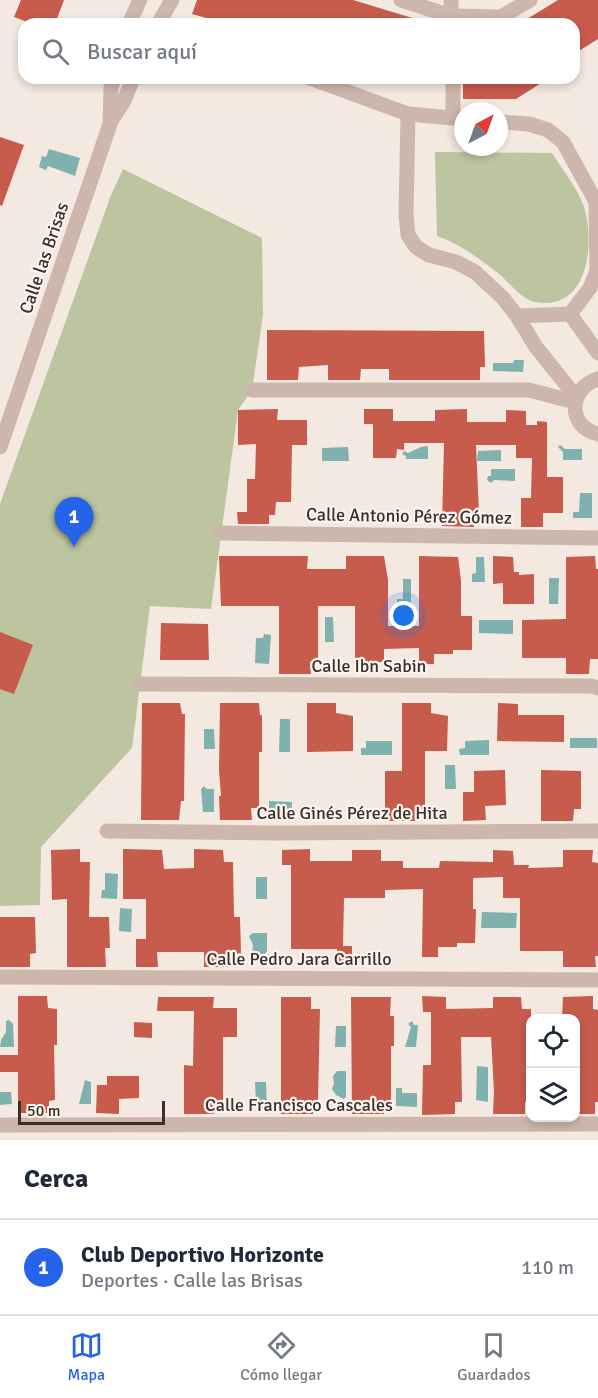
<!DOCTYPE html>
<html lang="es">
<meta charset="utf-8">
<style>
body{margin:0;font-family:Signika,sans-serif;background:#f6f6f7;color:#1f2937}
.controls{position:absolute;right:18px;bottom:18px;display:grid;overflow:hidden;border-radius:12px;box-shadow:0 3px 9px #0003}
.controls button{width:54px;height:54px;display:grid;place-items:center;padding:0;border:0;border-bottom:2px solid #e0e1e3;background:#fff;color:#1f2937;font:30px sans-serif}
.compass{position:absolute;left:454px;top:102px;width:54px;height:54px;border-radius:50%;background:#fff;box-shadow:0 3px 9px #0003;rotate:41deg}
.scale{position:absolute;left:18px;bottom:15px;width:147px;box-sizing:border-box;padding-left:6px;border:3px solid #3b2e2b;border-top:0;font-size:16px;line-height:21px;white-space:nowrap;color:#3b2e2b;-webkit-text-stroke:4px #fbf3ee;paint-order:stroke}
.you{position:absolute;left:404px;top:616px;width:21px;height:21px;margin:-15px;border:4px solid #fff;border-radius:50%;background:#1a73e8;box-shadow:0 0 0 9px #1a73e833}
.badge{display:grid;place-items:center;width:39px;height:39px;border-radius:50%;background:#2563eb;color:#fff;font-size:20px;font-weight:700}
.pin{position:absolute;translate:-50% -50px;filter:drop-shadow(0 2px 3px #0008)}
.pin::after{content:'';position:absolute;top:32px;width:21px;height:18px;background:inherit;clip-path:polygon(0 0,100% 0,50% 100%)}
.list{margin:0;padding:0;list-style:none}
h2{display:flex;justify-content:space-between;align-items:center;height:78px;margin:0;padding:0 24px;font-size:26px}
h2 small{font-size:20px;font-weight:400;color:#747a83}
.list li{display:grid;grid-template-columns:39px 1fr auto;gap:18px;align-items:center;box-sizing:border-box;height:96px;padding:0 24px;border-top:2px solid #e0e1e3}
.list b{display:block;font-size:22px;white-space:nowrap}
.list p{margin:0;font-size:20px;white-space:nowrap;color:#747a83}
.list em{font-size:20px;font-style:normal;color:#747a83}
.icon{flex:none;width:33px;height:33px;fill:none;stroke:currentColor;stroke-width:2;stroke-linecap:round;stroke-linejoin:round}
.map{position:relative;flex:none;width:598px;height:1140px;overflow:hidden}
.search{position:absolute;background:#fff;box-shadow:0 3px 9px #0003;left:18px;right:18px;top:18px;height:66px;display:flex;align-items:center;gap:15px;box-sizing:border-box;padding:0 21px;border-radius:18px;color:#747a83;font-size:22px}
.sheet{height:174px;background:#fff}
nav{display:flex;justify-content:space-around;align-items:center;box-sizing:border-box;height:84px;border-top:2px solid #e0e1e3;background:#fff;font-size:16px;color:#747a83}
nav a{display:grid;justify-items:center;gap:3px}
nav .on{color:#2563eb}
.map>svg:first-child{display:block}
.green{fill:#bcc4a0}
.water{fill:#7fb2ae}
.building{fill:#c75b4c}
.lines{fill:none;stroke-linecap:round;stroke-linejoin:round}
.minor{stroke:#cdb7ac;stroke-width:15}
.labels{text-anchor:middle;stroke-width:4.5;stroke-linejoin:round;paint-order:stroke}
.street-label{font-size:18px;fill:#3b2e2b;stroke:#fbf3ee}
</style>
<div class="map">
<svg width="598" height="1140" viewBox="0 0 598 1140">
<rect width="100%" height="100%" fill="#f4e9e1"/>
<!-- green -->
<path class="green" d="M435,152L552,153C561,167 578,190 583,204C596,240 589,313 535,302C521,299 510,283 499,274C480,259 460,244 437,236Z
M123,169L262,238L263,315L252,390L238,410L211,609L150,606L132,748L41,847L40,905L0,906V504L111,195Z"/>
<!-- water -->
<path class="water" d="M49,149L80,158L75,176L48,166L46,170L39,167L42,156L46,157Z
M514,360H524L523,372L493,371V363H513Z
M560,445L565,449H582V460H563V452L558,447Z
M428,446V459H406V456L402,454L404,451L408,453L421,447Z
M348,447L349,461H322V448Z
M501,450V461H477L478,451Z
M491,469H515V481L494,480L491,483L487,480L488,476H491Z
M580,493H592V518H573V512H579Z
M476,557H484L485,582H472V574L476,573Z
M549,578H559L558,604H549Z
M403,579H411V605H397V599H403Z
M325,617H333L334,642H325Z
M479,620H513V634L479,633Z
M264,634L271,635L269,664L255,663L256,638H263Z
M280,719H290V752H279Z
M204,729H214L215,749H204Z
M570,738H597V748H570Z
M489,740V755H460L459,749L465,748V741Z
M366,741H392V755H361V748H366Z
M445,765H455L456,789H445Z
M204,786L207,789H214V812H203L201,789Z
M269,801L292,802V812H269Z
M105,873L118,874L117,899L101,898L102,890H105Z
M256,877H267V899H256Z
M120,908L132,909L131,932L119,931Z
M482,912L517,913L516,928H481Z
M253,933H267V951L264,955L252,954L253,945L249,936Z
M9,1020L13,1024L14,1047H0L1,1040L6,1032V1021Z
M412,1021L414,1025H418L416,1047H405L411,1027L408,1024Z
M336,1026H346V1047H335Z
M477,1066L488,1067V1102L476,1100Z
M337,1071H346V1097L344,1099L336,1095L332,1089L334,1083L333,1076Z
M85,1080L91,1082V1104H79Z
M255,1082H266L267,1105H256Z
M396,1088H402V1093H417V1107L396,1106Z
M0,1092H11L12,1104L0,1105Z"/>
<!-- building -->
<path class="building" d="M21,0H64L55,24H33L14,17Z
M197,0H353L419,20L418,24H221V22L192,14Z
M558,0H598V39L574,54V24H519Z
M463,78H549L516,99H463Z
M0,137L24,145L2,206L0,205Z
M267,330L484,331L485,367H480V380H389V369H361L360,380H328V365L299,367L298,380H267Z
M278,409L277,420H307V445H292L291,502H276L275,515H269V524H238L237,512H247V479H255L256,444L238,445V410Z
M364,409H393V421H435V410L467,409V422H506V410L526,411V425H537V421L547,422V477H563V513H543V527H521V498H531L532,458H516V445H476L479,513L472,514L474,527L442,526L444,443H404V450L397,449L396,458H373V424H364Z
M219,556H308L307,569H346V556H384L388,580V626H419V556L458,557L461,581V616H472V650H453V654H434V664H419V648L384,649V662H377L378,673H355V606H318V662H310L311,674H279V606H221Z
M493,556L513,557L514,572H519V575L534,574V604H503V583L493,584Z
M595,556L596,569H598V659H590L589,674H566V658H522V620L566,619V557Z
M161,623L208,624L209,660H160Z
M0,632L33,645L14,694L0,689Z
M142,703H180L182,714H185L184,801H181L179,820H141Z
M220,703H259L260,715H262V752H259V808H251L252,820H220L219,796H221L219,770Z
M307,703H336V713L353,716V751L307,752Z
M402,703H431V713L448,716L447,751H425V809H418L417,821H385V771H402Z
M498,703L518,704V715H564V742L497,741Z
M505,770L506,805L485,806L486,820L463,821V792H474V771Z
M541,770L581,771V809H574L573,821H541Z
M80,849V862H90L89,917H109L110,948H105L106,967H67V899L52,900L51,850Z
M123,849L162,850L164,869L194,868V849L223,850L224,862H233L234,917H240L241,953L235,954V967H204V952H157L158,967H136V939H146V899H123Z
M310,849V861H352V850H381V861H403V868H439L440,861L493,862V850L513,851L514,865H529L528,868L563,867V850H593L592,862L598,863V956H595L596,967H563V951H520V898H503V877L473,878V909H476L475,943H457V947H438V957H422L423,889L385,890V898H344L343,946H352V965H337V949H291V865H282V850Z
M0,917H35L36,953L30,954V967H0Z
M18,996H47L48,1008L57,1009V1045H54L55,1100L49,1101V1113H18V1072H0V1055H18Z
M422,996L446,997V1009L493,1008V997H521L522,1009H531V1102H525V1114H493L494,1091L491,1037H461L462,1102H455V1114L422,1115L423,1065H431V1012H423Z
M593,996V1009L598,1010V1102H595V1114H576L578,1035H576V1018H562L563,997Z
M158,997H214L213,1008H237V1037H223V1101L213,1102L214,1114H184V1065L193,1066L194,1011H157Z
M281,997H311V1009H320L318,1100H313V1114H281Z
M351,997H391L390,1016H394V1046H391V1102H384V1114H352Z
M134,1022L152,1023V1038L134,1037Z
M107,1076H139V1098L119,1099V1114L96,1113L97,1085H107Z"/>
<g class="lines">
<!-- minor -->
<path class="minor" d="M401,0L451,16L501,17L530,0
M451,0V24
M129,24L140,0
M158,24L172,0
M310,78L408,114
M453,78V118
M463,119L408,114L406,215L408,235L416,247L429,255L456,262L475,272L503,298L517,316L570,314
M111,121L124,101L133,78
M499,122L529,124L548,130L563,142L596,202L597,271L590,288L570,314
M570,314L598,353
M517,316L536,347L577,398
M598,379C568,388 567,427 598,434
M252,390H529L575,402
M0,447L110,124L111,88L114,78
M219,533L598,538
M139,684L591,686L598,688
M107,831L278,833L598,831
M0,977L598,980
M0,1125L598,1124"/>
</g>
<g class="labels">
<!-- street labels -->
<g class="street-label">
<text transform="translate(44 258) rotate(-71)" y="6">Calle las Brisas</text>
<text transform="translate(409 516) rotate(1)" y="6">Calle Antonio Pérez Gómez</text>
<text x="369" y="672">Calle Ibn Sabin</text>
<text x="352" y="819">Calle Ginés Pérez de Hita</text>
<text x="299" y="965">Calle Pedro Jara Carrillo</text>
<text x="299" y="1111">Calle Francisco Cascales</text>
</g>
</g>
</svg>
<div class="controls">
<button><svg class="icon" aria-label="locate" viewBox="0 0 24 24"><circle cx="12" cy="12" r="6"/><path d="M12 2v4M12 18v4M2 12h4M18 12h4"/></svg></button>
<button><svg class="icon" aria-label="layers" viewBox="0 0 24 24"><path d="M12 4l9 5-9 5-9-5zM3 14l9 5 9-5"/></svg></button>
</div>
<svg class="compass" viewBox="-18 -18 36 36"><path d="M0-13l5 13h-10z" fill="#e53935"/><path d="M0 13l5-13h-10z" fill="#747a83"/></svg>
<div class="scale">50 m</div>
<div class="you"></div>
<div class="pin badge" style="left:74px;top:547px">1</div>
<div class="search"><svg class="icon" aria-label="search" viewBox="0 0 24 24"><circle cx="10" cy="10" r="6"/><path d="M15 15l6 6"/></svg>Buscar aquí</div>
</div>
<section class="sheet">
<h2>Cerca<small></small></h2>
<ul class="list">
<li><span class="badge">1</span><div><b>Club Deportivo Horizonte</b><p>Deportes · Calle las Brisas</p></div><em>110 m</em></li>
</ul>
</section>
<nav>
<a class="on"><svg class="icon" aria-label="map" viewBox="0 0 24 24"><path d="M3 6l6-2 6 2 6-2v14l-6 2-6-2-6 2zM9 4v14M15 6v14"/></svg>Mapa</a>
<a><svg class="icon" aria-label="directions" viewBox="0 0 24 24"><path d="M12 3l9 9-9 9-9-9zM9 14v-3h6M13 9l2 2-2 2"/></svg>Cómo llegar</a>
<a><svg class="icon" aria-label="saved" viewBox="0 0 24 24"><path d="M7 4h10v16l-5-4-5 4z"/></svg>Guardados</a>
</nav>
